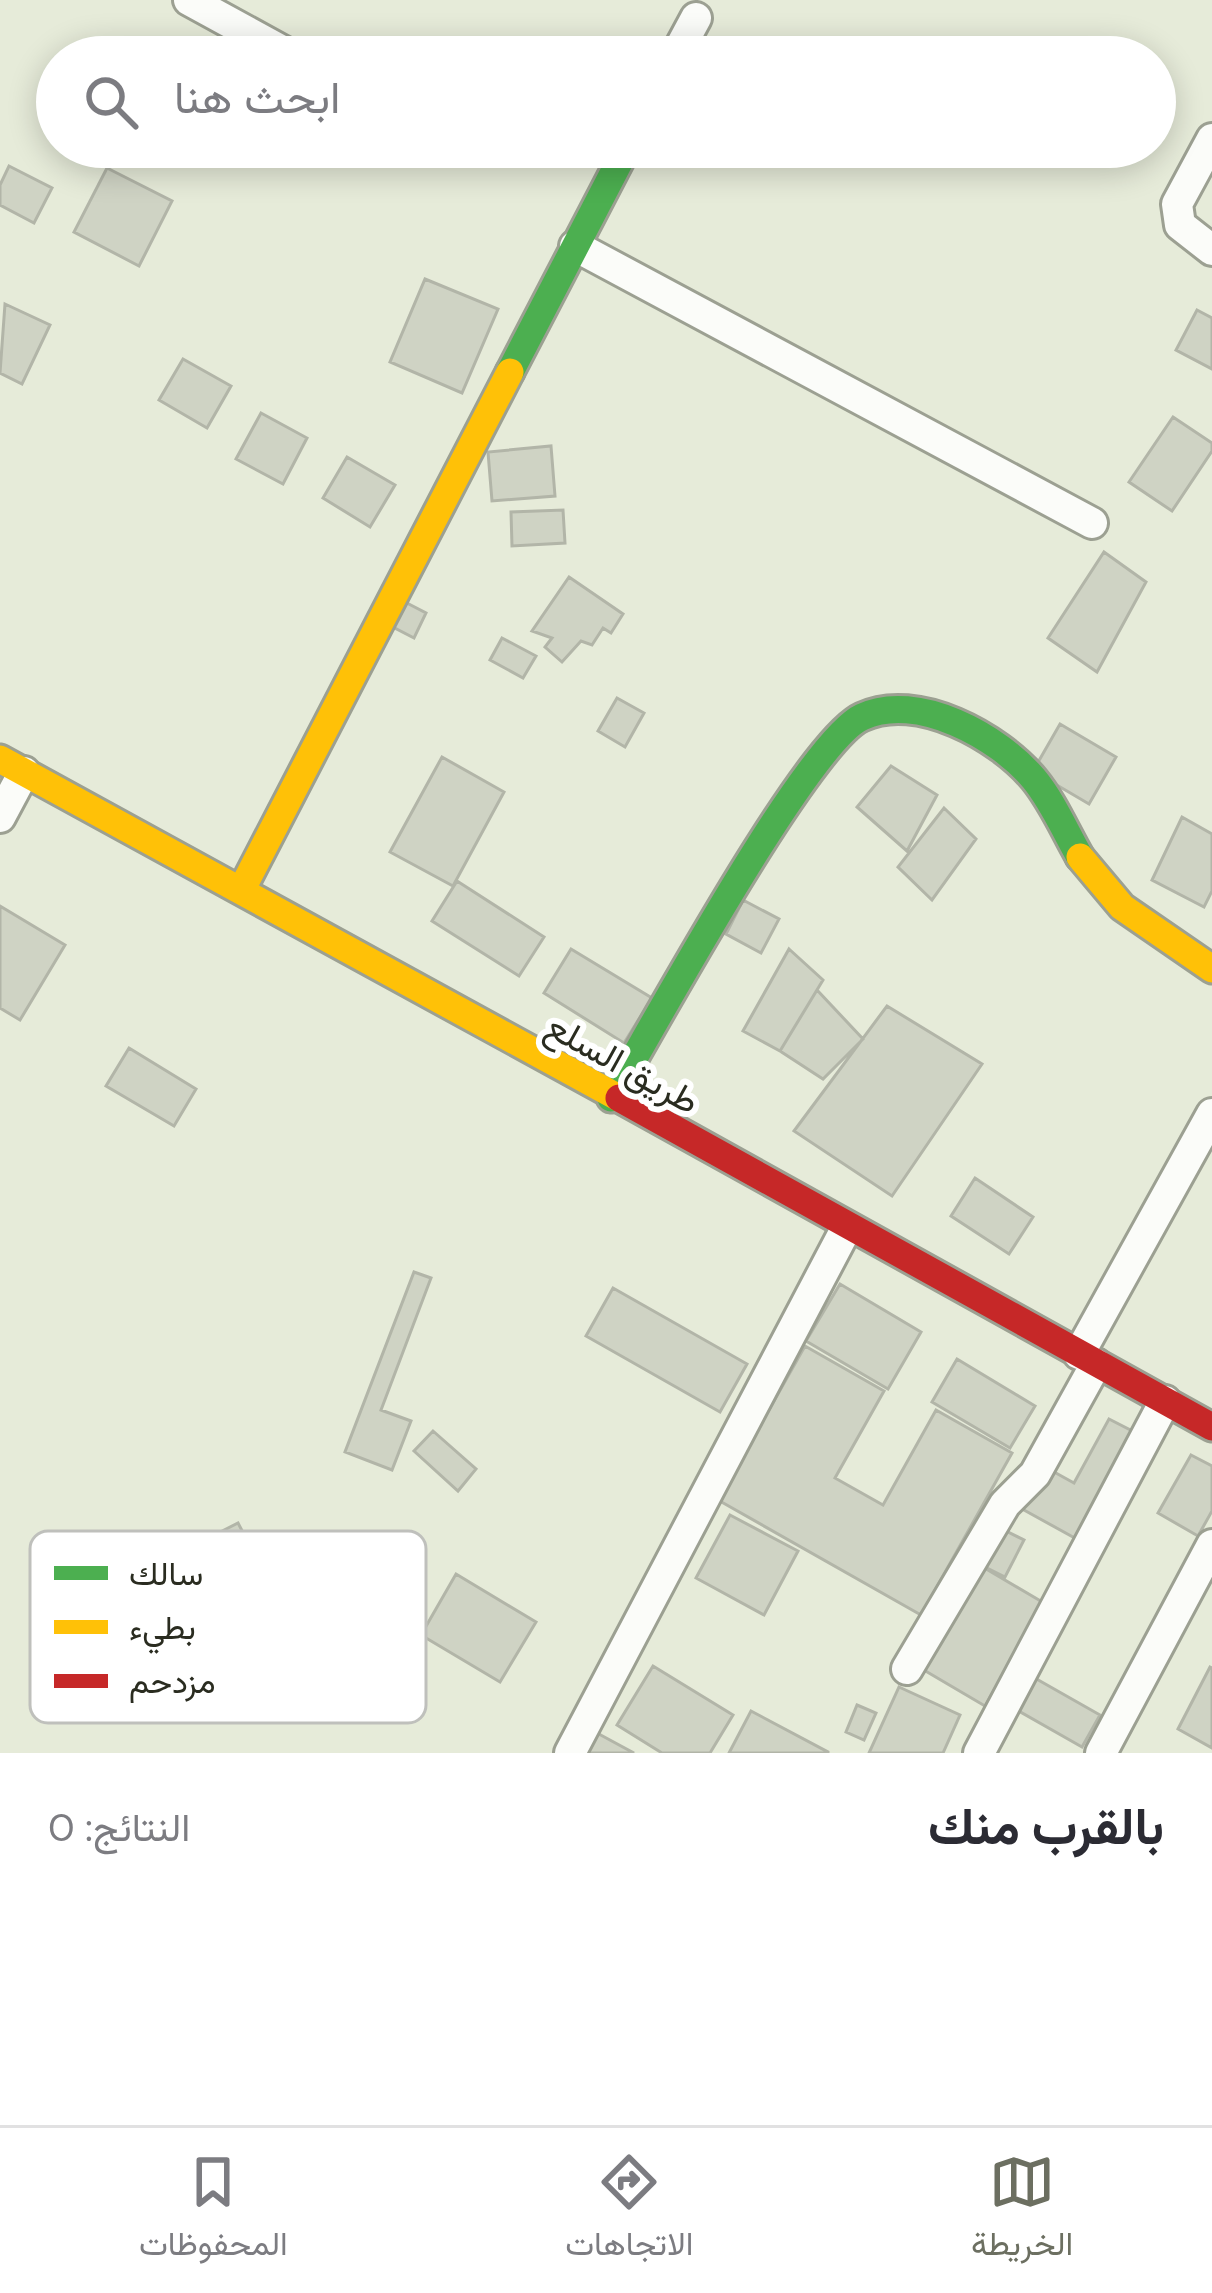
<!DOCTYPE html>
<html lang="ar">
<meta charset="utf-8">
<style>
body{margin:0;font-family:"DM Sans",Vazirmatn,sans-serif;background:#f7f7f7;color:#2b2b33;direction:rtl}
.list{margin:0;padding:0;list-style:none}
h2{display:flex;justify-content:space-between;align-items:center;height:156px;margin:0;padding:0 48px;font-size:51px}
h2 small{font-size:39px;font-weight:400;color:#7c7c81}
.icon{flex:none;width:66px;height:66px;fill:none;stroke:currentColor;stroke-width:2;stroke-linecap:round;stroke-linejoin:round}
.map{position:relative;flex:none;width:1212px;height:1753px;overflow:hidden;direction:ltr}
.search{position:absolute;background:#fff;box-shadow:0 6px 30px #0003;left:36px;right:36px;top:36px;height:132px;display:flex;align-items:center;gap:30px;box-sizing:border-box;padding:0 42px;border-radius:66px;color:#7c7c81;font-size:45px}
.sheet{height:372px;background:#fff}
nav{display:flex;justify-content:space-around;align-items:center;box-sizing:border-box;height:168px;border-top:3px solid #e1e1e2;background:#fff;font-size:33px;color:#7c7c81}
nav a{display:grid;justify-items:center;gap:6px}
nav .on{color:#6c6f61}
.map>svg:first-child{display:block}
.building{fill:#cfd3c4;stroke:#b2b5a8;stroke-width:3}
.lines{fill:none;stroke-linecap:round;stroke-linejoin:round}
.street-casing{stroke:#9ca092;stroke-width:36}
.fast-casing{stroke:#9ca092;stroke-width:33}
.slow-casing{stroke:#9ca092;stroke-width:33}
.jam-casing{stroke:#9ca092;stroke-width:33}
.street{stroke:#fbfcf9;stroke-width:30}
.fast{stroke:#4caf50;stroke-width:27}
.slow{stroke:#ffc107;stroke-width:27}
.jam{stroke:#c62828;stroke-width:27}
.labels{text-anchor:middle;stroke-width:12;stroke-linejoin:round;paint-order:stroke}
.street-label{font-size:36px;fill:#2a2c20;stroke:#fff}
.key{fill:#fff;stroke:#bfc0bc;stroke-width:3}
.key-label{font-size:33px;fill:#2a2c20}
</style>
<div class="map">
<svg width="1212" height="1753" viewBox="0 0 1212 1753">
<rect width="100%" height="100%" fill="#e6ebd9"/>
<!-- building -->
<path class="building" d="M9,166L52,188L34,223L0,205V185Z
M107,168L172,201L139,266L74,232Z
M425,279L498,309L462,393L390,362Z
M5,304L50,325L22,384L0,373Z
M1197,310L1212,318V369L1176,350Z
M183,359L231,386L207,428L159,400Z
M261,413L307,438L283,484L236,459Z
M1173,417L1212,443V451L1172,511L1129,482Z
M551,446L555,496L492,501L488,452Z
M347,457L395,485L370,527L323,498Z
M563,510L565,543L512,546L511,512Z
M1104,552L1146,582L1097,672L1048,638Z
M569,577L623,614L611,633L603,628L592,645L581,641L562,662L545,647L552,638L532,631Z
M403,601L426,613L414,638L391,626Z
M502,638L536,656L523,678L490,660Z
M617,698L644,713L625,747L598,731Z
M1060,724L1116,757L1089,804L1033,771Z
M442,757L504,792L453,886L390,852Z
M891,766L937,795L907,851L857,807Z
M944,808L976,839L932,900L898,867Z
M1182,817L1212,834V891L1204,907L1152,880Z
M457,881L544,937L519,976L432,921Z
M743,900L779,919L761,953L726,934Z
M0,906L65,945L20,1020L0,1008Z
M571,949L652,998L624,1043L544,993Z
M789,949L823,980L780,1051L743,1031Z
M817,990L863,1039L823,1079L780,1051Z
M887,1006L982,1064L892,1196L794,1131Z
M129,1048L196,1089L174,1126L106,1086Z
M975,1178L1033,1217L1009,1254L951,1216Z
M414,1272L431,1278L381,1410L411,1421L392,1470L345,1452Z
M840,1284L921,1332L888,1389L806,1341Z
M613,1288L747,1364L720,1412L586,1336Z
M805,1346L884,1391L835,1478L883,1505L936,1410L1012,1453L921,1615L718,1500Z
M957,1359L1035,1406L1010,1448L932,1402Z
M1109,1419L1140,1435L1082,1542L1004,1499L1027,1457L1074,1483Z
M433,1431L476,1469L458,1491L414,1451Z
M1191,1455L1212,1466V1511L1198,1536L1158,1513Z
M730,1515L798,1551L764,1615L696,1578Z
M238,1523L247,1540L236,1547L259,1600L200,1626L178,1575L132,1582L137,1600L161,1593L183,1662L139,1685L111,1568L179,1553Z
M998,1527L1024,1540L1005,1577L979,1564Z
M976,1563L1044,1603L985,1706L917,1666Z
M456,1574L536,1622L500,1682L421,1635Z
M653,1666L733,1715L710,1753H662L617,1725Z
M1210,1667L1212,1668V1748L1178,1729Z
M1033,1677L1100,1715L1082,1747L1015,1709Z
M899,1687L960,1715L943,1753H869Z
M857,1705L876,1713L864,1740L846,1732Z
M751,1711L828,1752V1753H729Z
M597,1733L634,1753H586Z"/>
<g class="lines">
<defs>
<path id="street" d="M189,0L293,57
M675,57L696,18
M1212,139L1177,204L1180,225L1212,250
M575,246L1092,523
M0,817L24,772
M1079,1354L1212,1114
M907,1669L1005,1504L1035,1474L1096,1364
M570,1753L847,1227
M979,1753L1165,1401
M1101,1753L1212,1545"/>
<path id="fast" d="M510,372L627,147
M611,1098C651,1031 807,742 862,717C917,691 999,737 1034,779C1053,802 1065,831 1080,857"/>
<path id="slow" d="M0,759L619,1098
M1080,857L1122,907L1212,969
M243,887L510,372"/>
<path id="jam" d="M619,1098L1212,1427"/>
</defs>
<!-- street casing -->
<use href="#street" class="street-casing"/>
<!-- fast casing -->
<use href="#fast" class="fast-casing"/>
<!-- slow casing -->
<use href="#slow" class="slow-casing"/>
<!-- jam casing -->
<use href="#jam" class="jam-casing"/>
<!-- street -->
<use href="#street" class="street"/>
<!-- fast -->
<use href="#fast" class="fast"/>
<!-- slow -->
<use href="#slow" class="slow"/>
<!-- jam -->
<use href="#jam" class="jam"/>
</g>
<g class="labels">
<!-- street labels -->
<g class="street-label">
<text transform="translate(623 1063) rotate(29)" y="13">طريق السلع</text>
</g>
</g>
<!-- legend -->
<rect x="30" y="1531" width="396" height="192" rx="18" class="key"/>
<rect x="54" y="1566" width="54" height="14" fill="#4caf50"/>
<rect x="54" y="1620" width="54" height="14" fill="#ffc107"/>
<rect x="54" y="1674" width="54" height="14" fill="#c62828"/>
<g class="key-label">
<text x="129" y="1585">سالك</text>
<text x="129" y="1639">بطيء</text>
<text x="129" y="1693">مزدحم</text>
</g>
</svg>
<div class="search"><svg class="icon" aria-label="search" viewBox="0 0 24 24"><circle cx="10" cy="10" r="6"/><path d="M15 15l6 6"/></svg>ابحث هنا</div>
</div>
<section class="sheet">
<h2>بالقرب منك<small>النتائج: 0</small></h2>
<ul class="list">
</ul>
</section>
<nav>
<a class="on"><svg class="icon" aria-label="map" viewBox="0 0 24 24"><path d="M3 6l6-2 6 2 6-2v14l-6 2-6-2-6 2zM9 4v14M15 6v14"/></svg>الخريطة</a>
<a><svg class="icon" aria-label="directions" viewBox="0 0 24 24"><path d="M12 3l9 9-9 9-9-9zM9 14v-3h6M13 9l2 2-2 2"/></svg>الاتجاهات</a>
<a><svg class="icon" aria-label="saved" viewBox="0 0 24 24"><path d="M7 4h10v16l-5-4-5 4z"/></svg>المحفوظات</a>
</nav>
